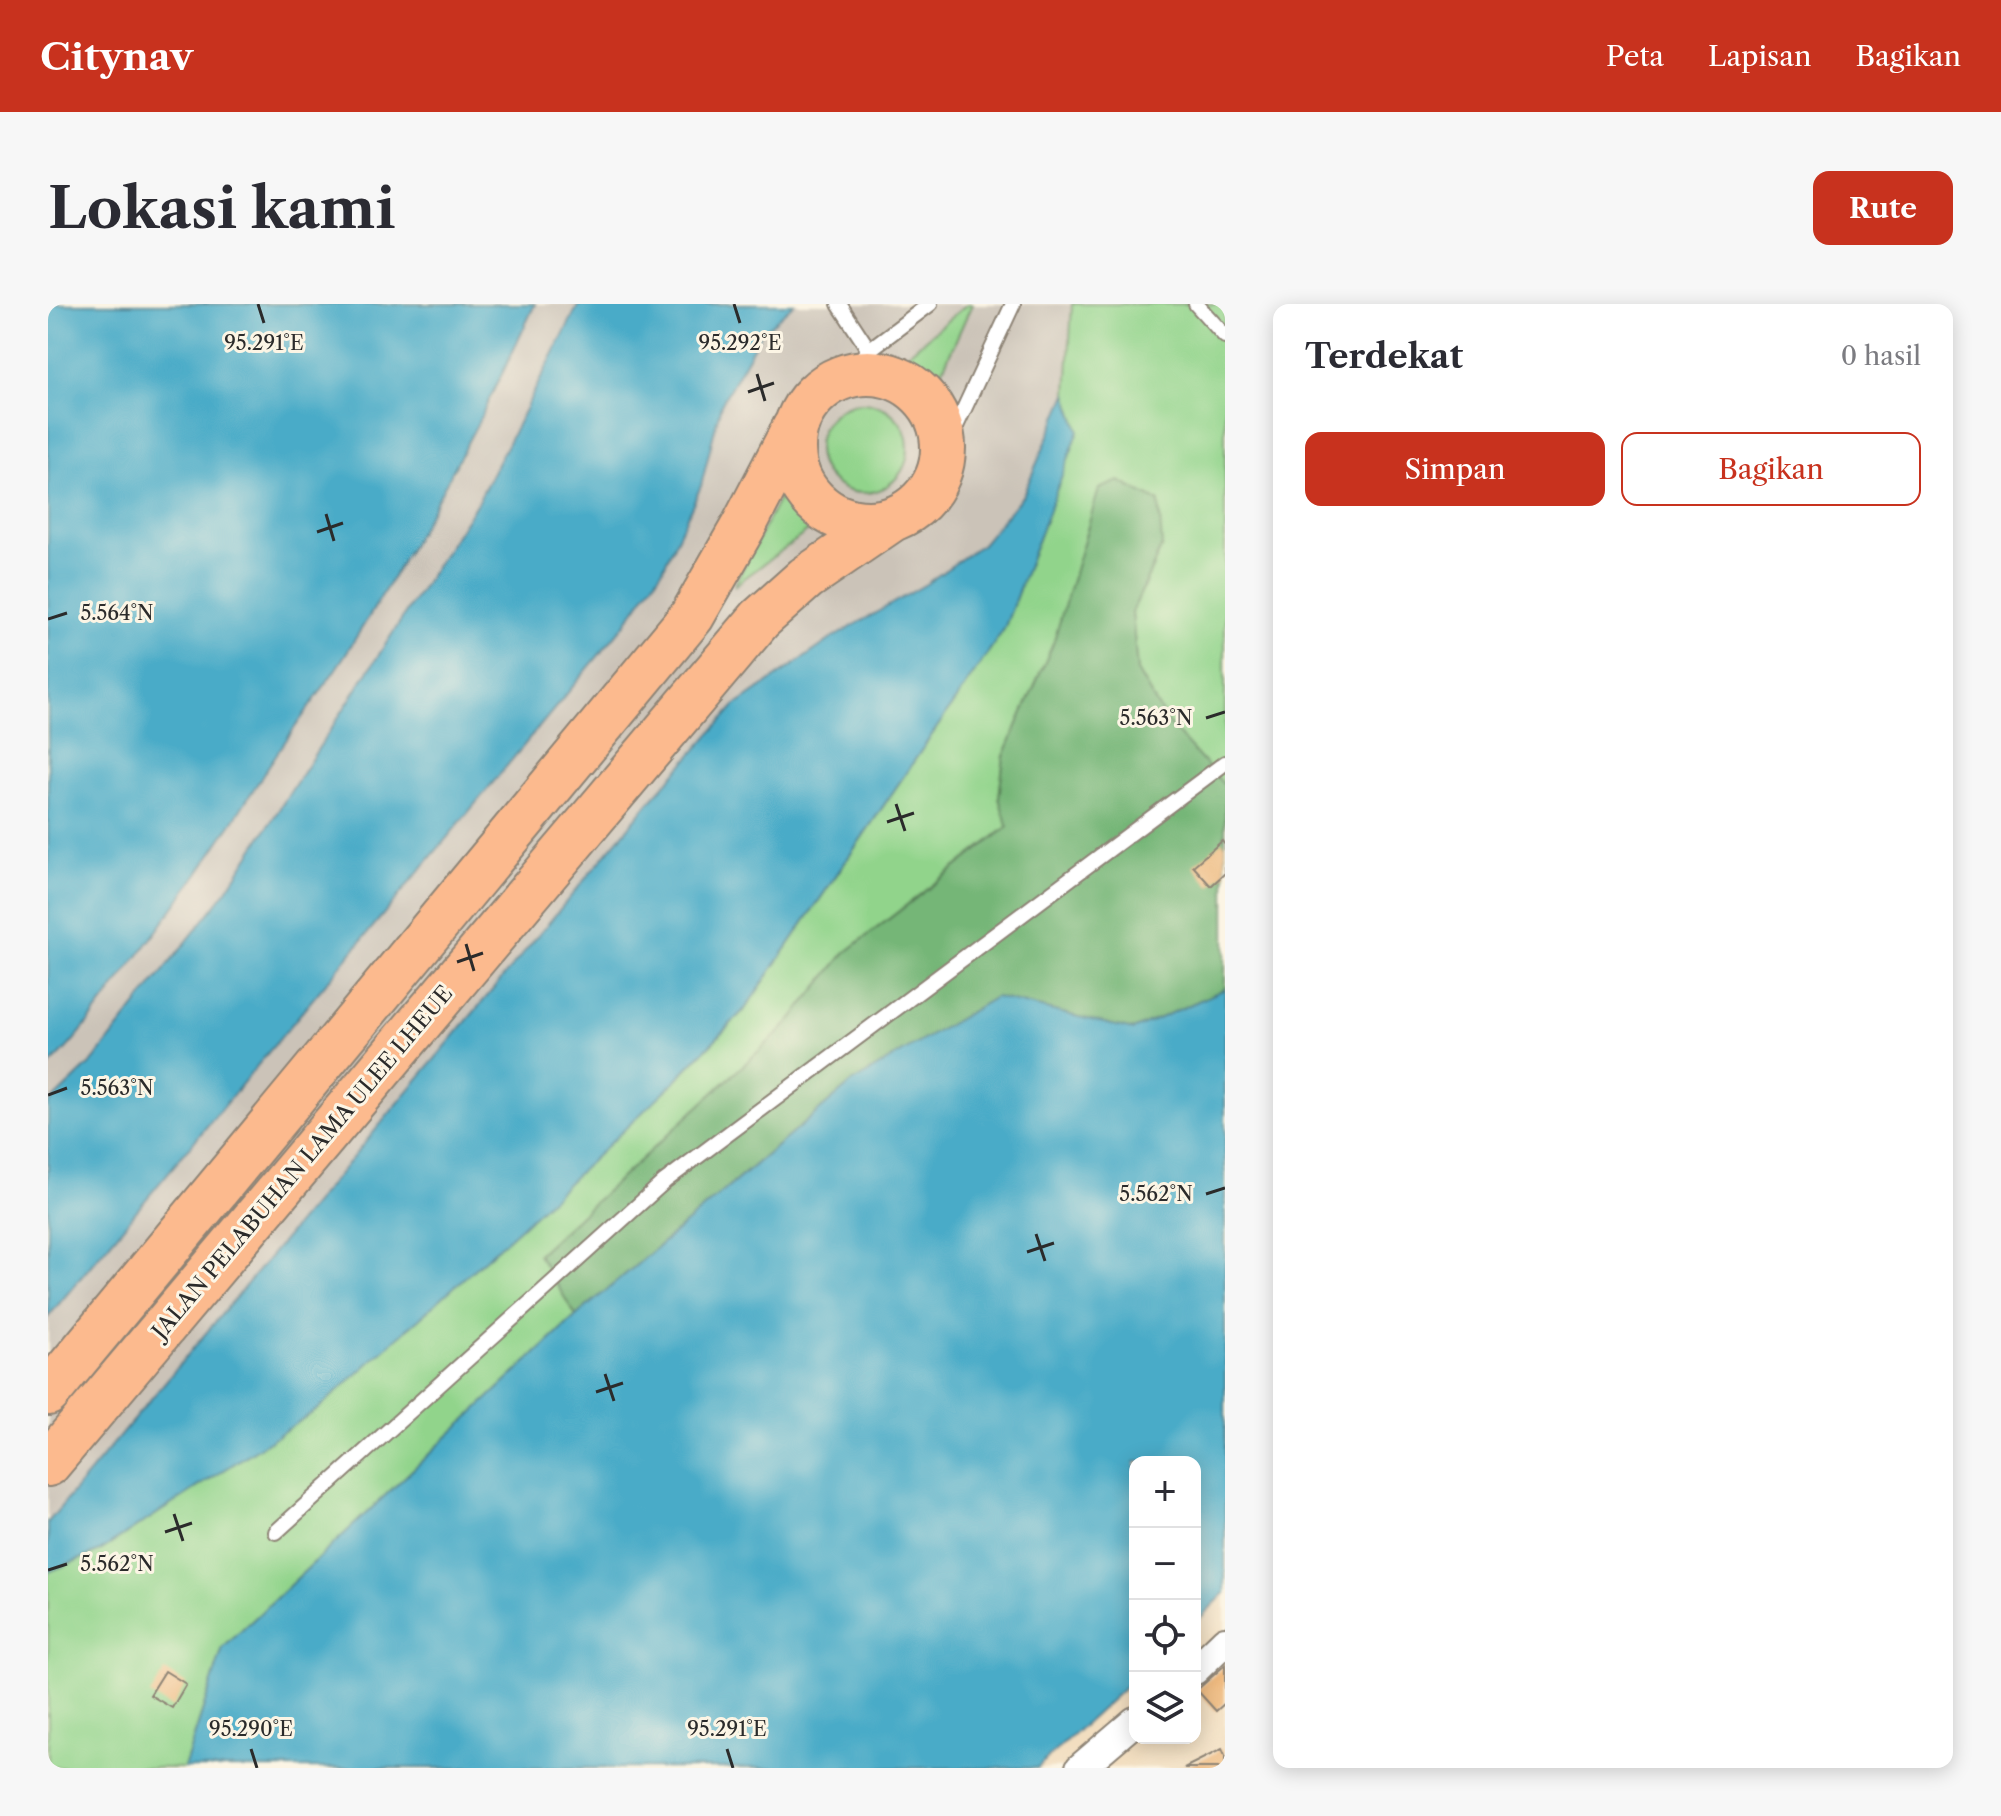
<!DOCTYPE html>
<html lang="id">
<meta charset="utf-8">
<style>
body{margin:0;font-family:"Libre Caslon Text",serif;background:#f7f7f7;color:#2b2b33}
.controls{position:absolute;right:24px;bottom:24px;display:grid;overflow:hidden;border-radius:16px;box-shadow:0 4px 20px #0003}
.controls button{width:72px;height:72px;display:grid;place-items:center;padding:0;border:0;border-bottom:2px solid #e1e1e2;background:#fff;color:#2b2b33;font:40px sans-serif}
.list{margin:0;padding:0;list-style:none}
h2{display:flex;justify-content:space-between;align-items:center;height:104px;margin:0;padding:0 32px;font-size:34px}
h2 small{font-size:26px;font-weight:400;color:#7c7c81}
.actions{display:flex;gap:16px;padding:24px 32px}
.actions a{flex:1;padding:18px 0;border:2px solid #c8321e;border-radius:16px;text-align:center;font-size:28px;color:#c8321e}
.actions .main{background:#c8321e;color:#fff}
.icon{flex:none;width:44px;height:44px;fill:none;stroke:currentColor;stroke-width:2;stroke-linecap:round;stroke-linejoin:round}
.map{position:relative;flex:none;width:1177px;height:1464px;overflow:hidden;border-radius:16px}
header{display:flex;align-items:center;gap:48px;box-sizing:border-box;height:112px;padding:0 40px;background:#c8321e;color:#fff}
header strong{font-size:38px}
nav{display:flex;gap:44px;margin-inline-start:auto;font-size:28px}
.intro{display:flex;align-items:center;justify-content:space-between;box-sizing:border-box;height:192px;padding:0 48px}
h1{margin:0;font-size:56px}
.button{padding:20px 36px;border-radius:16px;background:#c8321e;color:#fff;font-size:28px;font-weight:700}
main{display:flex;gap:48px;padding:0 48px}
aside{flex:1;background:#fff;border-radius:16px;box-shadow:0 4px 20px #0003}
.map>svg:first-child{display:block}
.industrial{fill:#cbc3b8}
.green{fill:#91d48b;stroke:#5e805b;stroke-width:2}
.forest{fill:#74b677;stroke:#507051;stroke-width:2}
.water{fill:#49abc8;stroke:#3a6b7a;stroke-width:2}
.building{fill:#edb77c}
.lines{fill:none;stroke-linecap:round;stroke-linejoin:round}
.lane-casing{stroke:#8e8476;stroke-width:18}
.street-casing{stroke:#8e8476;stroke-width:32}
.highway-casing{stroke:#8e8476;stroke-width:48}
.lane{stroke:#fff;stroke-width:14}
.street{stroke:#fff;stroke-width:28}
.highway{stroke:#fcba8e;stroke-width:44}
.ticks{fill:none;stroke:#2b2b2b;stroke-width:3}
.labels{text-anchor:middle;stroke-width:6;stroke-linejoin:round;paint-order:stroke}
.street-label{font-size:22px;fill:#2b2b2b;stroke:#fcf5e5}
.ticks-label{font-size:20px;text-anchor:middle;fill:#2b2b2b;stroke:#fcf5e5;stroke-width:6;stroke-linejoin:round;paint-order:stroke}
</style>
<header>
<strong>Citynav</strong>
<nav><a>Peta</a><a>Lapisan</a><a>Bagikan</a></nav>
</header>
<div class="intro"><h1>Lokasi kami</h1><a class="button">Rute</a></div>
<main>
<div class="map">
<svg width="1177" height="1464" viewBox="0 0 1177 1464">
<rect width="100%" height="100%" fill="#fcf5e5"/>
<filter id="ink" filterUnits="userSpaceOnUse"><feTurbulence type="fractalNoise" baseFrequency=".0125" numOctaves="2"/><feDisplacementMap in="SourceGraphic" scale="16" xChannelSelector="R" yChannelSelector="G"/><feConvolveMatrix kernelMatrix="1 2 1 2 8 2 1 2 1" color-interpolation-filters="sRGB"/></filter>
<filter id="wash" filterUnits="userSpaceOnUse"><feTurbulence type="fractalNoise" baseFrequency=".006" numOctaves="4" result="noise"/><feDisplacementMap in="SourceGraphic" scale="32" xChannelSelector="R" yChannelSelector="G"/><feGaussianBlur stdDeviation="1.8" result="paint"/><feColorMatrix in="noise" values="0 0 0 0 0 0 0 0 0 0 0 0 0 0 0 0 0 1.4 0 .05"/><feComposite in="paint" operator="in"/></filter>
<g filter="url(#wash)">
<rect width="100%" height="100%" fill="#f2dec0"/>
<!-- industrial -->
<path class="industrial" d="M487,0H531L430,197L179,586L45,757L0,800V763L20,744L114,620L188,514L345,273L406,168L449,84Z
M746,0H1177V685L1085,726L528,1012L175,1344L136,1464H0V1268L52,1247L270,1105L1031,126L1019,91L975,191L934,240L878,280L604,495L0,1218V1013L577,320L615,265L653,182L673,100L712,31Z"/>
<!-- green -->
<path class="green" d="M919,0H924L883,92L844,63Z
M1024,0H1177V482L1119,418L1089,367L1084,308L1114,242L1005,340L956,452L951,494L960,522L797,649L738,722L490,950L528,1012L175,1344L136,1464H0V1268L52,1247L616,788L697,705L956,325L1031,126L1019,90Z
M770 144a45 45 0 1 1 90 0a45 45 0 1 1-90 0Z
M735,187L772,218L686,282Z"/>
<!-- forest -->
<path class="forest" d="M1071,177L1111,198L1114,242L1084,308L1089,367L1119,418L1177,482V685L1085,726L947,693L805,778L528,1012L490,950L738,722L797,649L960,523L951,494L956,452L1005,340L1051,185Z"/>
<!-- water -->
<path class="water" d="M0,0H487C432,121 369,238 297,351C272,390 243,427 218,466C174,536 127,604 77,670C52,702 30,736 0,763Z
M531,0H746L712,31L673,100L653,182L615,265L577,320L0,1013V800L45,757L179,586L430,197Z
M1019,90L1031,126L956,325L697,705L616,788L473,923L270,1105L52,1247L0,1268V1218L604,495L687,402L786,333L878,280L934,240L975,191Z
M1177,685V1289L1147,1319V1158H1087V1374L989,1464H136L175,1344L528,1012L805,778L947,693L1085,726Z"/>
<g id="blocks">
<!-- building -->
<path class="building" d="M1174,537L1177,541V569L1163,582L1145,562Z
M1177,1361V1399L1168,1407L1149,1386Z
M117,1367L138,1380L124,1404L102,1391Z
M1174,1445L1177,1452V1464H1136Z"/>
</g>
</g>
<g filter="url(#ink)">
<use href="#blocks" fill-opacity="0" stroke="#8e8476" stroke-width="2"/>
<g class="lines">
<defs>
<path id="lane" d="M791,0L821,46
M1148,0L1177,32
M796,72L821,46L882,0
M896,148L965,0
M228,1228L617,877L1177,459"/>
<path id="street" d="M1147,1366L1177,1337
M1032,1464L1087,1417"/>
<path id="highway" d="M745 144a75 75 0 1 1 150 0a75 75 0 1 1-150 0Z
M0,1089L644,312L695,223L747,123
M0,1160L712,315L758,274L843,216"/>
</defs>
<!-- lane casing -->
<use href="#lane" class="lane-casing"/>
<!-- street casing -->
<use href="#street" class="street-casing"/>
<!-- highway casing -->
<use href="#highway" class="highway-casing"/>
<!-- lane -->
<use href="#lane" class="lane"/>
<!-- street -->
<use href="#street" class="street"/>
<!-- highway -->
<use href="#highway" class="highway"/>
</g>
</g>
<!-- ticks -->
<path class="ticks" d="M210,0L216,19M686,0L692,19M709,70L717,97M700,88L726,79M278,210L286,237M269,228L295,219M0,315L19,309M1158,414L1177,408M848,500L857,527M839,518L866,509M418,640L426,667M409,658L435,649M0,791L19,784M1158,890L1177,884M988,930L997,957M979,948L1006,939M557,1070L566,1097M548,1088L575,1079M126,1210L135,1237M117,1228L144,1219M0,1266L19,1260M203,1445L209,1464M679,1445L685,1464"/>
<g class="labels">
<!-- street labels -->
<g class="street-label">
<text transform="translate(254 858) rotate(-50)" y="8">JALAN PELABUHAN LAMA ULEE LHEUE</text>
</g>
</g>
<g class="ticks-label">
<text x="216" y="46">95.291°E</text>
<text x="692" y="46">95.292°E</text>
<text x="69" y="316">5.564°N</text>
<text x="1108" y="421">5.563°N</text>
<text x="69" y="791">5.563°N</text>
<text x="1108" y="897">5.562°N</text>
<text x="69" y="1267">5.562°N</text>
<text x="203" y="1432">95.290°E</text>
<text x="679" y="1432">95.291°E</text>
</g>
</svg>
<div class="controls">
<button>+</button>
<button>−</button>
<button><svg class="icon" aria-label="locate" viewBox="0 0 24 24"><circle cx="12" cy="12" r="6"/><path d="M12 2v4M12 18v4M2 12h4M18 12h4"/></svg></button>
<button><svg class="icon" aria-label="layers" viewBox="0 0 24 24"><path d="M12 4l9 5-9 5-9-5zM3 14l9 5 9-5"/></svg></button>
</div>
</div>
<aside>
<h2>Terdekat<small>0 hasil</small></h2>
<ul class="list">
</ul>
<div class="actions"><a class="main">Simpan</a><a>Bagikan</a></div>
</aside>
</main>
